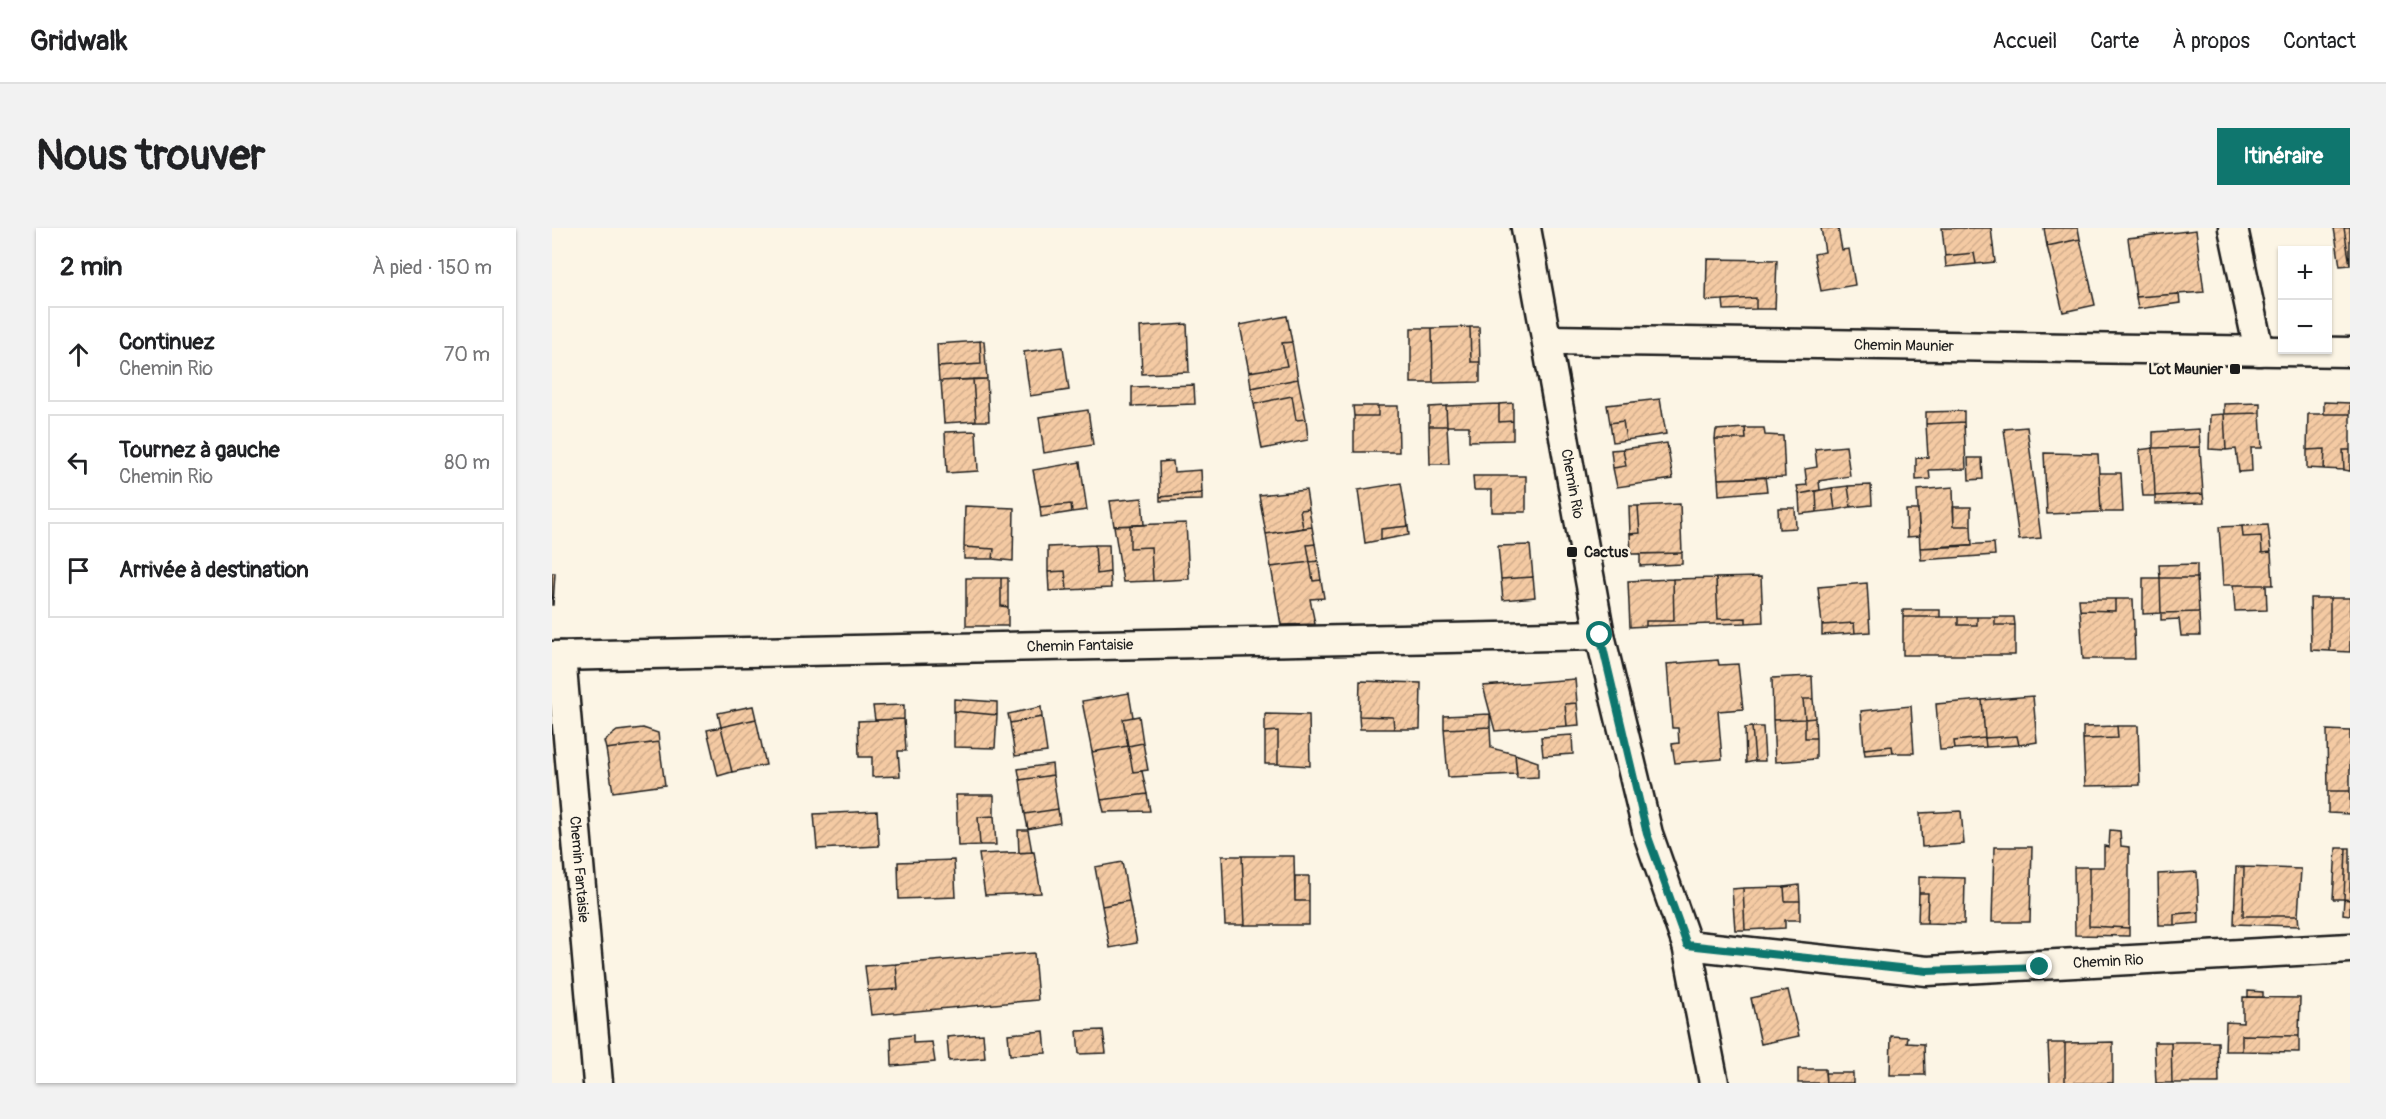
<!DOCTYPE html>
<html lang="fr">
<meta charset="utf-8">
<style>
body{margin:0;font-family:Pangolin,sans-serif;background:#f2f2f2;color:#202124}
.controls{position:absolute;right:18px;top:18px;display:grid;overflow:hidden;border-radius:0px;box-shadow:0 2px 4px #0004}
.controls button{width:54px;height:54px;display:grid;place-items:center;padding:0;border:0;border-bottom:2px solid #e0e0e0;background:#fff;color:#202124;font:30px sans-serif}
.stop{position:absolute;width:18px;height:18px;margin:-14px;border:4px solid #0f766e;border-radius:50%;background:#fff}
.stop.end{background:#0f766e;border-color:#fff;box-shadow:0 2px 6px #0008}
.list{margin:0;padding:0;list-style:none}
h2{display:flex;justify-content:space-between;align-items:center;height:78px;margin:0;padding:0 24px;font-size:26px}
h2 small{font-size:20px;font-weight:400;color:#757577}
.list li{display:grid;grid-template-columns:39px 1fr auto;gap:18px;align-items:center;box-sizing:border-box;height:96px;margin:0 12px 12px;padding:0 12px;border:2px solid #e0e0e0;border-radius:0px}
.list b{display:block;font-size:22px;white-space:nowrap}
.list p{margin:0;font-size:20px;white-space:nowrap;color:#757577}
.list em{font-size:20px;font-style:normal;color:#757577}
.icon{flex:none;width:33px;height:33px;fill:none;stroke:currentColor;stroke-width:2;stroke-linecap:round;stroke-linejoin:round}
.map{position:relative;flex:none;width:1798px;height:855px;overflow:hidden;border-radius:0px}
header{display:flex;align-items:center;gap:36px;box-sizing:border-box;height:84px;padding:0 30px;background:#fff;border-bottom:2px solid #e0e0e0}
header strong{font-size:28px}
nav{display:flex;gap:33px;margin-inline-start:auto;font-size:21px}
.intro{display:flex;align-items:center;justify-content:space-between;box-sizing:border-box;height:144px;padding:0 36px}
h1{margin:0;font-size:42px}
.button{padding:15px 27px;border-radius:0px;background:#0f766e;color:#fff;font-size:21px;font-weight:700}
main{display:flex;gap:36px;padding:0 36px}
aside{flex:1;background:#fff;border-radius:0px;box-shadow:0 2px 4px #0004}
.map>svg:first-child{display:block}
.building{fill:url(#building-hatch);stroke:#1c1c1c;stroke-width:1.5}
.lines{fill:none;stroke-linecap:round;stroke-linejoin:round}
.street-casing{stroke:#1c1c1c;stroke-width:33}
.street{stroke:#fcf5e5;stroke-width:28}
.route{stroke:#0f766e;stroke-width:8}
.poi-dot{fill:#1c1c1c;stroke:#fcf5e5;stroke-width:2}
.labels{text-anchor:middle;stroke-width:5;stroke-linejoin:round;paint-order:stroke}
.street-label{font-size:15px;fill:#1c1c1c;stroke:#fcf5e5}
.poi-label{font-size:15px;font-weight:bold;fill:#1c1c1c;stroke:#fcf5e5;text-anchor:end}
</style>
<header>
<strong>Gridwalk</strong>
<nav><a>Accueil</a><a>Carte</a><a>À propos</a><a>Contact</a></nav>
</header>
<div class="intro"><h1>Nous trouver</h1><a class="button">Itinéraire</a></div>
<main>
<aside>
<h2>2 min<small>À pied · 150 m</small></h2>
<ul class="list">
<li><svg class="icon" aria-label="ahead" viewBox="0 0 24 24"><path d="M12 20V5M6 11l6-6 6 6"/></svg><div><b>Continuez</b><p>Chemin Rio</p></div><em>70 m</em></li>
<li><svg class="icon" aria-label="left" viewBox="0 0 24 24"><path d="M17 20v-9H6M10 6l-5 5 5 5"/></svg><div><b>Tournez à gauche</b><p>Chemin Rio</p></div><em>80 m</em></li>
<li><svg class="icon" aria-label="arrive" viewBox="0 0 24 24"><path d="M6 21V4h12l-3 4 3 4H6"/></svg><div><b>Arrivée à destination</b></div></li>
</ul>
</aside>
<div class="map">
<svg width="1798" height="855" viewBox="0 0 1798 855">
<defs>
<pattern id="building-hatch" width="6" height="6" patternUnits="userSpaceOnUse" patternTransform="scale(1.5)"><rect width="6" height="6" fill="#f4caa3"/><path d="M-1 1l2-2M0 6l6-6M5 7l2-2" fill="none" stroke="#d1ad8c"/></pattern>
</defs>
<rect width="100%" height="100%" fill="#fcf5e5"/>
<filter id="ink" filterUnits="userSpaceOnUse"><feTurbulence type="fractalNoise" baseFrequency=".0167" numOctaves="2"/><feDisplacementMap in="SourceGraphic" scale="12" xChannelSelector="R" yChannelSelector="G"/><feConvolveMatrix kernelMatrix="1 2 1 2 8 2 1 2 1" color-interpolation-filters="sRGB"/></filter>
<g filter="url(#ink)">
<!-- building -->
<path class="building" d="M1269,0H1286L1290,22L1297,21L1303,57L1269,63L1262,26L1273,24Z
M1390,0H1439L1443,34L1424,36L1422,25L1393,28Z
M1492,0H1526L1528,11L1495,18Z
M1782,0H1792L1798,37L1788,38Z
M1792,0H1798V37Z
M1644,2L1652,64L1584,69L1576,10Z
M1528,11L1543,77L1511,84L1495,18Z
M1422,25L1424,36L1394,39L1393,28Z
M1155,31L1225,32L1223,81H1204V70L1154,73Z
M1627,66L1628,75L1586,81L1584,69Z
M1204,70V81L1172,82L1171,72Z
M735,88L740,114L730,115L735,138L697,144L688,97Z
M635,96L637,144L590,146L588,99Z
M918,99L919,134H928V154L881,155L880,100Z
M918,99H927L928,134H919Z
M859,100H880L881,155H859Z
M428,113L429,136L386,139L385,116Z
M428,113H432L435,151L387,153L386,139L429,136Z
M740,114L746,151L699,160L697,144L735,138L730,115Z
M511,119L517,162L478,168L472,124Z
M421,151H435L437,193H424Z
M421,151L424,193L392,195L389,153Z
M746,151L754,191L744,192L740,168L702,176L699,160Z
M642,157L643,176L580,178V159Z
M740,168L744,192L754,191L756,212L710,221L702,176Z
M1108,171L1114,206L1074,212L1071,193L1058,195L1055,177Z
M1772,174L1798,175V186H1772Z
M961,175V193L947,194V176Z
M1708,175V185L1672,186V176Z
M947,176V194L961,193V212L917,213V198H895L894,178Z
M801,178H826V188H802Z
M826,178H846L847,224H802V188H826Z
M894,178L895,198H877V179Z
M536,182L541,217L492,225L487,189Z
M1412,183V194L1374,196V184Z
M1708,185L1710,220H1699L1700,243L1687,244L1684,221L1674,222L1672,186Z
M1672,186L1674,222L1657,221L1658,187Z
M1756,186H1798V222H1791L1792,242L1772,241L1773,221L1755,222Z
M1071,193L1074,212L1061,214L1058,195Z
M1412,194L1414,241L1377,242L1378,251L1364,252V230L1376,229L1374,196Z
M877,198H895L897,236H878Z
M1475,199L1489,310L1467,312L1452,201Z
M1193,200H1212L1213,207L1231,208L1233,249L1166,251L1163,211H1194Z
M1193,200L1194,211H1163L1164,202Z
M1647,201L1648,219L1601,220V204Z
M424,203L426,243L395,245L393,204Z
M1115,215L1121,251L1065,259L1061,240L1074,238L1071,221Z
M1294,218L1298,248L1267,253L1268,262L1247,266L1245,258L1255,257L1253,241L1265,239L1263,221Z
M1648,219L1651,266L1603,268L1601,220Z
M1601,220L1603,268H1591L1587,222Z
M1071,221L1074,238L1061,240L1059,222Z
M1773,221L1772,241L1755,240V222Z
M1791,222H1798V243L1792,242Z
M1492,225L1546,226L1549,284L1495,286Z
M1416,230H1430L1431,251L1417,252Z
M621,233L622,244L649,242L650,265L608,269L607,234Z
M528,234L535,282L520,284L519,276L488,279L481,242Z
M1547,245H1569L1571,284H1549Z
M921,248H974V284H940V262H922Z
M1213,249L1215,263L1167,267L1166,251Z
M849,255L856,298L829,301V312L813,315L806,262Z
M1319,257L1320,277L1299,279L1296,258Z
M1296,258L1299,279L1283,282L1280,260Z
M1401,259L1402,298H1419L1420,318L1368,320L1365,262Z
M1280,260L1283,282L1265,284L1264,263Z
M754,262L757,281L748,282L751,300L714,306L707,267Z
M1264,263L1265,284L1248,286L1247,266Z
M650,265V272L608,273V269Z
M1651,266L1652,275L1603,276V268Z
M590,270L592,297L562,298L558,273Z
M519,276L520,284L489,289L488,279Z
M1128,276L1130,325L1079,326L1078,306L1088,305L1086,278Z
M413,278L462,280L461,333L441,331L442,321L412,319Z
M1077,278H1086L1088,305L1078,306Z
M1401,279H1419V298H1402Z
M1226,280H1243L1244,300L1227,301Z
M757,281L760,299L751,300L748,282Z
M1354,282H1366L1368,308L1355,309Z
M634,295L637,351L601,353L599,319L578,320V297Z
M578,297V320L599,319L601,353L571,354L562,298Z
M1716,297L1719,324L1710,325L1709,308L1691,309L1690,298Z
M856,298L857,307L829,312V301Z
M1690,298L1691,309L1709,308L1710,325L1719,324L1721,357H1671L1667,299Z
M760,299L763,316L755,317L758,334L719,339L714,306Z
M1442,315L1443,327L1369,332L1368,320Z
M763,316L766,333L758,334L755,317Z
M543,317L545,346L558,344L559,360L515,362L513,343L496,344V319Z
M543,317H557L558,344L545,346Z
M978,317L981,349L949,351L946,318Z
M412,319L442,321L441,331H412Z
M1130,325V336L1088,338V326Z
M766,333L769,352L761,353L758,334Z
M758,334L761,353L769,352L772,370L758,371L763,396L729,397L719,339Z
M1645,336V350H1608L1607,337Z
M513,343L515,362L497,363L496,344Z
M0,345H3L1,377H0Z
M981,349L983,369L951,372L949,351Z
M1209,349L1211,394L1194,395V390L1166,391L1164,350Z
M414,350H449V378L456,379V398H414Z
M449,350H456V379L449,378Z
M1164,350L1166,391L1194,390V395L1094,398V393H1122L1121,351Z
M1591,350H1608L1609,385L1591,386Z
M1608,350H1645L1647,384L1609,385Z
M1121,351L1122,393H1094V398L1078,399L1076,353Z
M1315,355L1318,404L1303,405L1302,395L1270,397L1266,359Z
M1681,357H1714L1715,382L1683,383Z
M1758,370H1778V423L1759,422Z
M1778,370H1798V424L1778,423Z
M1527,371H1563V383L1528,382Z
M1563,371H1581L1583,431H1531L1528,382L1563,383Z
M1351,382H1388V389H1351Z
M1647,384L1648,408H1629L1627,391L1609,392V385Z
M1351,389H1406V397H1425V389H1443V397H1463V427H1351Z
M1406,389H1425V397H1406Z
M1443,389H1462L1463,397H1443Z
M1302,395L1303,405L1270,407V397Z
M1166,432L1167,437L1186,436L1191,481L1166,483L1170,531L1123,535L1120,516L1127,515L1126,500H1120L1115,436Z
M1260,448L1261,471H1251L1253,491L1221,492L1220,450Z
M1023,451L1025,475L1013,476L1015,498L943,503L931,458Z
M808,453L869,455L868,501H842L841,489L807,488Z
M577,465L581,489L571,491L576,518L540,524L530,473Z
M1481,468L1485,514L1467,517L1465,508L1433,510L1430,472Z
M402,471L445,474V487L402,483Z
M1251,471H1261L1263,490L1253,491Z
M1430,472L1433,510L1402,513L1403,521L1388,522L1384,476Z
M1025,475L1027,497L1015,498L1013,476Z
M352,477V491L323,492L321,478Z
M201,478L204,491L169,499L166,485Z
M1359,478L1362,525H1341L1340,518L1312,521L1309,483Z
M489,479L490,489L458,495L456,486Z
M402,483L445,487L443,520L402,519Z
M713,486L757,487L758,538L726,536V503L713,504Z
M938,486V499L892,501V488Z
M587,488L591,515L576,518L571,491Z
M807,488L841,489L842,501H808Z
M490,489L495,524L463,528L458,495Z
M1263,490L1264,510H1253V491Z
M204,491L214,537L180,544L169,499Z
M352,491L354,523H346L348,548L320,549V529H307L306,493Z
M1253,491V510H1264V531L1223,534L1221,492Z
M1565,498L1566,510L1531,511V499Z
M1565,498H1586L1588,557L1533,558L1531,511L1566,510Z
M169,499L180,544L166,548L155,502Z
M938,499L939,520L963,526L965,546L896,549L892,501Z
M1200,499H1211L1213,533H1203Z
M1200,499L1203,533L1194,535L1193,500Z
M91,500L106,505L107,514L54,521L52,513L65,503Z
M1775,502L1798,503V563H1776Z
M726,503V536H713V504Z
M1020,507L1021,526L991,528L989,509Z
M1465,508L1467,517L1434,519L1433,510Z
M1433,510L1434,519L1403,521L1402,513Z
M107,514L113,557L61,564L54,521Z
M591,515L596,542L581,544L576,518Z
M576,518L581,544L590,543L595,566L549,572L540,524Z
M1340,518L1341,525L1313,527L1312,521Z
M963,526L986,534V549L965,550Z
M500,536L501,547L468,552L466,541Z
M501,547L506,581L473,586L468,552Z
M1776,563H1798V586L1776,585Z
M595,566L598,583L552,584L549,572Z
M404,567H442V588L426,589L428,617L406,618Z
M506,581L508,595L476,601L473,586Z
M325,583L327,618L265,621L262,586Z
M1409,583L1412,616L1370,619L1368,585Z
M442,588L444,617H428L426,589Z
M466,602H476L480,624L467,625Z
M1558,602L1568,603L1569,618L1577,619V700L1537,698V639H1552V618L1557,619Z
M1442,619H1480L1478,694H1440Z
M1784,620H1794L1792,671H1781Z
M1794,620H1798V672L1792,671Z
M482,624L489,665L433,667L427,626Z
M670,628H690L693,697H673Z
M690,628H742L743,673H757V697H693Z
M402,632L404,669L347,671L346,634Z
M570,634L577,673L550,678L543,639Z
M1522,639H1537V698L1577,700V708L1523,707Z
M1684,639H1692L1691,688H1746L1747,698L1682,696Z
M1692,639L1749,641L1746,688H1691Z
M1645,644L1647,684L1622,686V697H1607L1606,646Z
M743,648H757V673H743Z
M1367,649L1413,650L1412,696L1375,695L1376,665H1367Z
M1247,657L1248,673H1233L1232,659Z
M1232,659L1233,673H1248V692H1233V700L1193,702L1191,660Z
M1191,660L1193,702H1183L1180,661Z
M1367,665H1376L1375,695H1366Z
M1792,671L1798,672V687L1791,686Z
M577,673L585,715L558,720L550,678Z
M1647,684V695L1622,697V686Z
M482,725L486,772L319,787L316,763L346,761L344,736Z
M344,736L346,761L316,763L313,738Z
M1236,762L1247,808L1209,816L1199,770Z
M1696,763L1711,764V769H1696Z
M1691,769L1748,770L1747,808L1690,807V823H1673L1674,794L1691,795Z
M551,802L554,825L527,826L525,803Z
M492,803L494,825L458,827L456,806Z
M431,806L433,830L397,833L395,809Z
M361,807V815L380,814L383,834L340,838L339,809Z
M1690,807L1747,808V824L1690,823Z
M1339,808L1356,809L1355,815L1372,816L1373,847H1338Z
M1561,814V855H1513V815Z
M1602,814H1619L1620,855H1604Z
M1619,814H1666L1667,855H1620Z
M1496,815H1513V855H1498Z
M1246,841H1273L1274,855H1246Z
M1273,845H1301V855H1274Z"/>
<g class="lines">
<defs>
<g id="street">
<path id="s1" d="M974,0L1048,407L1096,606L1135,717L1162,855"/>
<path d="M1681,0L1707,123"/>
<path id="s2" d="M995,112L1798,124"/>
<path id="s3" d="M0,428L1048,407"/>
<path id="s4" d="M9,428L46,855"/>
<path id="s5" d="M1135,717L1375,743L1798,720"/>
</g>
</defs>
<!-- street casing -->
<use href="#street" class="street-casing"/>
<!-- street -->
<use href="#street" class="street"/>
</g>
</g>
<g class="lines" filter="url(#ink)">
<!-- route -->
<path class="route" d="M1048,407L1095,606L1135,717L1375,743L1488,739"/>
</g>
<!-- markers -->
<g class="poi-dot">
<rect x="1677" y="135" width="12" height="12" rx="3"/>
<rect x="1014" y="318" width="12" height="12" rx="3"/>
</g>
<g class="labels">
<!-- street labels -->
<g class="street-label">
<text dy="5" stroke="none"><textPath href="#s2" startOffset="357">Chemin Maunier</textPath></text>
<text dy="5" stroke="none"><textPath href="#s1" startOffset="260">Chemin Rio</textPath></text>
<text dy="5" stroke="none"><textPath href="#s3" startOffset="528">Chemin Fantaisie</textPath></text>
<text dy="5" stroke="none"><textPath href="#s4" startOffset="214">Chemin Fantaisie</textPath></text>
<text dy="5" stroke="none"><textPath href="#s5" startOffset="423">Chemin Rio</textPath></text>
</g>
<!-- poi labels -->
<g class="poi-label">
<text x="1671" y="146">Lot Maunier</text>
<text x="1032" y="329" text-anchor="start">Cactus</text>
</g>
</g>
</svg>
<div class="controls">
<button>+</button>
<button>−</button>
</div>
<div class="stop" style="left:1048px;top:407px"></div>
<div class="stop end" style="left:1488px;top:739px"></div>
</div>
</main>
